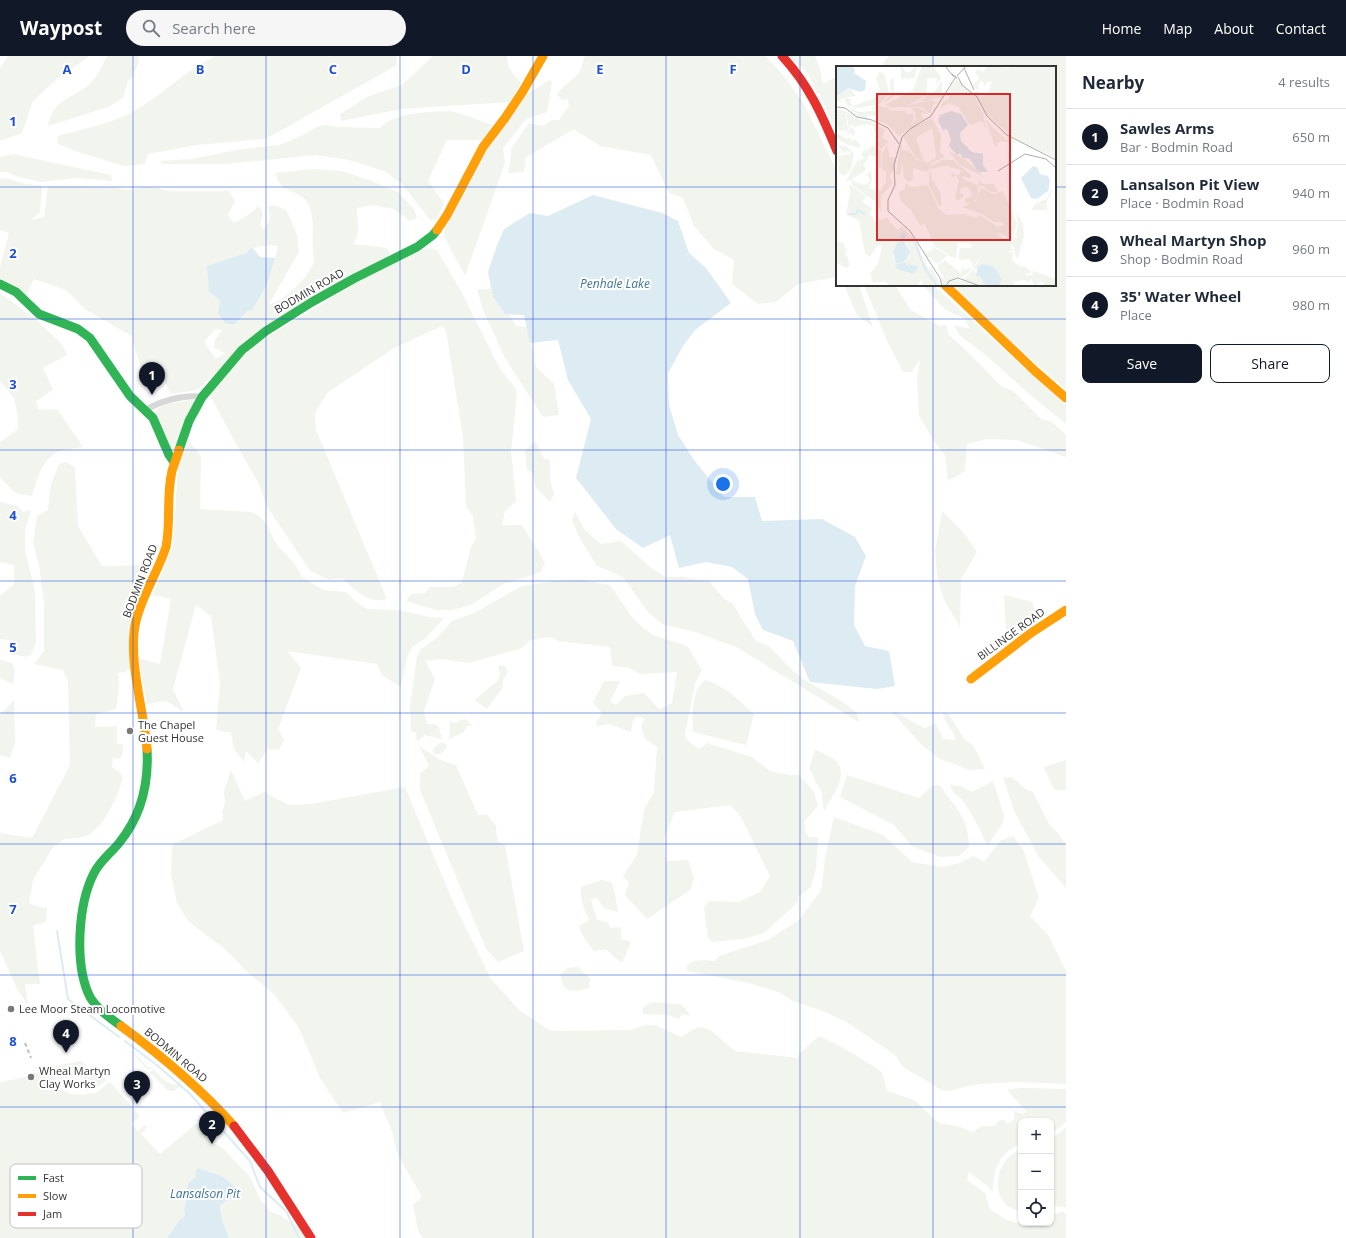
<!DOCTYPE html>
<meta charset="utf-8">
<style>
body{margin:0;font-family:"Open Sans",sans-serif;background:#f6f6f7;color:#1f2937}
.controls{position:absolute;right:12px;bottom:12px;display:grid;overflow:hidden;border-radius:8px;box-shadow:0 1px 3px #0004}
.controls button{width:36px;height:36px;display:grid;place-items:center;padding:0;border:0;border-bottom:1px solid #e0e1e3;background:#fff;color:#1f2937;font:20px sans-serif}
.you{position:absolute;left:723px;top:428px;width:14px;height:14px;margin:-10px;border:3px solid #fff;border-radius:50%;background:#1a73e8;box-shadow:0 0 0 6px #1a73e833}
.badge{display:grid;place-items:center;width:26px;height:26px;border-radius:50%;background:#111827;color:#fff;font-size:13px;font-weight:700}
.pin{position:absolute;translate:-50% -33px;filter:drop-shadow(0 1px 2px #0008)}
.pin::after{content:'';position:absolute;top:21px;width:14px;height:12px;background:inherit;clip-path:polygon(0 0,100% 0,50% 100%)}
.list{margin:0;padding:0;list-style:none}
h2{display:flex;justify-content:space-between;align-items:center;height:52px;margin:0;padding:0 16px;font-size:17px}
h2 small{font-size:13px;font-weight:400;color:#747a83}
.list li{display:grid;grid-template-columns:26px 1fr auto;gap:12px;align-items:center;box-sizing:border-box;height:56px;padding:0 16px;border-top:1px solid #e0e1e3}
.list b{display:block;font-size:15px;white-space:nowrap}
.list p{margin:0;font-size:13px;white-space:nowrap;color:#747a83}
.list em{font-size:13px;font-style:normal;color:#747a83}
.actions{display:flex;gap:8px;padding:12px 16px}
.actions a{flex:1;padding:9px 0;border:1px solid #111827;border-radius:8px;text-align:center;font-size:14px;color:#111827}
.actions .main{background:#111827;color:#fff}
.icon{flex:none;width:22px;height:22px;fill:none;stroke:currentColor;stroke-width:2;stroke-linecap:round;stroke-linejoin:round}
.map{position:relative;flex:none;width:1066px;height:1182px;overflow:hidden}
header{display:flex;align-items:center;gap:24px;box-sizing:border-box;height:56px;padding:0 20px;background:#111827;color:#fff}
header strong{font-size:19px}
nav{display:flex;gap:22px;margin-inline-start:auto;font-size:14px}
.search{width:280px;height:36px;background:#f6f6f7;display:flex;align-items:center;gap:10px;box-sizing:border-box;padding:0 14px;border-radius:22px;color:#747a83;font-size:15px}
main{display:flex}
aside{flex:1;background:#fff}
.map>svg:first-child{display:block}
.green{fill:#f1f5ed;fill-rule:evenodd}
.water{fill:#ddebf3}
.lines{fill:none;stroke-linecap:round;stroke-linejoin:round}
.stream{stroke:#ddebf3;stroke-width:2}
.street{stroke:#d7d7d7;stroke-width:6}
.fast{stroke:#30b455;stroke-width:9}
.slow{stroke:#ff9f0a;stroke-width:9}
.jam{stroke:#e5322d;stroke-width:9}
.rail{stroke:#bebebe;stroke-width:2;stroke-dasharray:4 3;stroke-linecap:butt}
.grid{fill:none;stroke:#1d4ed8;stroke-width:1;stroke-opacity:0.55}
.poi-dot{fill:#7a7a7a;stroke:#fff;stroke-width:1.5}
.labels{text-anchor:middle;stroke-width:4;stroke-linejoin:round;paint-order:stroke}
.street-label{font-size:11px;fill:#333;stroke:#fff}
.poi-label{font-size:11px;fill:#333;stroke:#fff;text-anchor:start}
.water-label{font-size:12px;font-style:italic;fill:#3f7597;stroke:#fff}
.inset-river{fill:none;stroke:#ddebf3;stroke-width:2}
.inset-road{fill:none;stroke:#adadad;stroke-width:1}
.view{fill:#d62828;fill-opacity:0.15;stroke:#d62828;stroke-width:2}
.inset-edge{fill:none;stroke:#333;stroke-width:2}
.key{fill:#fff;stroke:#c2c2c2;stroke-width:1}
.key-label{font-size:11px;fill:#333}
.grid-label{font-size:13px;text-anchor:middle;font-weight:bold;fill:#1d4ed8;stroke:#fff;stroke-width:4;stroke-linejoin:round;paint-order:stroke}
</style>
<header>
<strong>Waypost</strong>
<div class="search"><svg class="icon" aria-label="search" viewBox="0 0 24 24"><circle cx="10" cy="10" r="6"/><path d="M15 15l6 6"/></svg>Search here</div>
<nav><a>Home</a><a>Map</a><a>About</a><a>Contact</a></nav>
</header>
<main>
<div class="map">
<svg width="1066" height="1182" viewBox="0 0 1066 1182">
<rect width="100%" height="100%" fill="#fff"/>
<!-- green -->
<path class="green" d="M8,0H88L87,2L57,23L33,45L22,77L0,85V12Z
M107,0H138L139,5L133,20L128,25L123,42L108,51L48,70C54,43 67,45 86,31C96,24 101,11 107,0Z
M215,0H396L397,9L289,70L265,83L197,89L148,98L145,108L124,110L78,96L58,88L57,82L60,79C89,72 119,66 144,49C168,33 189,13 215,0Z
M433,0H507C507,12 513,18 521,27L510,46L401,53L341,65L340,58L369,40L402,29Z
M585,0H766L787,24L804,48L837,115V221L798,228L776,246L758,248L732,228L734,204L714,193L694,170L683,142L669,137L651,99L600,90L574,73L526,101L524,116L508,117L511,99V93L529,67L544,70L552,64H559L569,50L568,43L563,44L557,39L559,35L579,17Z
M789,0H815L820,13L823,28L837,20V78L819,37L817,38L808,17Z
M889,0H1066V334L948,229H1055V11H869L882,9Z
M549,24L552,26L547,56L526,63L503,92L505,107L465,220L445,182L444,170L485,97L524,39H526Z
M450,55L465,59L492,69L483,84H447L428,125L444,147L437,163L431,165L402,128L384,115L349,104L315,99L226,108H162L160,105L191,103L243,93L279,89L303,79L319,70L328,69L339,71L380,72C393,56 430,56 450,55Z
M13,98L111,119L112,125L78,122L40,126L19,121L6,116H0V101Z
M313,113L342,115L369,124L398,136L414,153L417,162L409,165L394,153L372,149L357,152L358,176L354,188L387,192L391,198L304,247L233,300L197,334L171,338L164,325L154,313L141,311L132,284L133,281L85,253L66,234L34,223L26,240L0,224V211L9,177L0,174V123L6,122L26,128L42,130L40,156L31,164L44,161L48,130L115,131L128,134L145,131L159,132L167,135H229L235,145L228,159L234,167L248,159L259,150L263,157L260,169L264,174L270,163L268,151L273,149L286,154L289,159L297,179L299,196L269,248C283,247 311,219 314,205C315,202 313,199 313,196C311,180 316,163 308,147C301,136 286,135 280,128C278,125 277,120 275,117ZM270,189L278,190C273,216 253,250 235,268L218,257L220,244L207,210L246,197L251,192ZM215,273L222,274L215,284L214,292L225,297L216,303L204,286Z
M427,192L437,194L462,237L500,313L516,333V350L511,395L516,445L505,455L502,469H522L539,496L545,507L541,516L503,528L471,549L452,554H436L406,545L411,538L425,537L430,531H453L462,526L471,491L476,483L473,460L466,451L463,381L446,275L442,270L394,292L327,337L315,357L316,374L387,543C369,549 354,533 342,522L329,524L310,515L266,449L260,430L234,384L209,337L257,287L368,220Z
M844,229H859L873,271L857,259Z
M864,229H895L911,254L940,270L946,269L948,278L974,302L1001,330L1013,335L1041,363L1052,366L1066,379V401L1017,384L988,383L967,388L965,415L948,425L945,399L936,388L919,360L917,322L920,304L911,316H903L888,287Z
M923,229H933L1066,349V368L1029,338L986,299L959,279L954,269L970,273L965,263L944,253Z
M477,233H491L493,241L505,258H509L516,270L527,271L536,311L554,328L559,359L543,361L505,302L483,254Z
M0,237L39,266L63,290L67,299L43,312L53,334L36,345L39,354L57,353L83,391C76,392 68,393 61,395C42,401 37,424 32,440L15,437L0,421V386L18,373V361L14,342L0,325Z
M190,344H194V348L170,402L155,358C156,347 181,346 190,344Z
M188,384L201,400L200,453L251,456C268,463 268,474 276,487C284,499 297,506 301,520L323,534L346,536L354,544L367,553L399,554L429,561L444,562L426,582L412,591L407,601L401,631L382,619L377,608L287,595L301,612L278,673L284,684L279,694L268,693L258,707L246,695L244,706L234,693L231,677L216,674L220,627L211,560L196,549L173,633L184,656L166,645L147,648L138,602L160,608L171,543L153,539L173,489L178,411Z
M535,385L544,403L550,404V423L554,438L550,446L535,431L533,417L527,414L525,395Z
M66,406L75,411L78,470L102,510L149,509L134,555L130,582L131,614H126V616L118,617L119,631L116,653L96,658L95,671L117,670V688H123V696L120,703L113,702L112,711L120,717L123,722L116,742L104,764L98,771L89,779L78,782L65,783L53,791L33,824L29,847L39,851L47,852L46,866L33,870L40,928H25L28,949L17,933L0,895V777L32,782L70,709L68,625L63,614L34,608L44,595V547L39,509L33,487L37,460L48,454L51,428L59,408Z
M0,446L18,450L23,456L31,454L25,474V494L35,535L36,587L31,599L26,601L12,598L10,584L0,583V540L14,528V509L0,506Z
M942,455L964,477L977,496L961,523L960,571L943,542L937,518L935,495Z
M575,456L585,474L601,488L621,485L649,510L665,521H682L709,525L724,543L732,547L756,585L769,590L792,614L806,625L843,646L856,656L860,667L738,592L696,576L662,568L648,556L623,521L597,510L579,481L572,464Z
M582,524L610,529L631,560L643,572L655,580L682,588L688,591L702,614L695,627L685,679L688,685L699,693L707,687L752,701L770,715L791,719H799L814,736L818,750L804,766L805,776L809,781H818L816,813L811,831L798,841V846L764,877L743,883L713,886L708,882L704,852L709,845L738,846L760,836L770,820L740,759L730,749L675,756L664,782L666,805L688,804L694,823L690,834L647,863L625,839L629,826L623,821L637,798L644,754L654,736L657,691L645,683L641,669L645,663L637,660L633,664L631,676L609,668L597,670L596,667L602,657L593,646L604,625H620L610,646L616,649L625,640L644,637L659,653L672,647L677,616L640,618L629,612L612,610L610,591L558,585L551,581L530,584L522,592L469,607L442,603L425,605L435,623L424,655L427,668L438,669L442,683L424,679L417,686L416,677L411,675L410,651L417,600L421,593L437,582L452,565L476,556L522,530L554,525Z
M1004,539L1032,546L1035,556L1042,560L1033,571L1015,585L1006,579Z
M0,604L12,607L15,615L13,628L0,622Z
M504,609L508,616L503,624V631L487,653L475,644L498,624L500,618L498,610Z
M705,624C726,630 738,644 754,658L746,689L693,676C692,660 691,634 705,624Z
M14,644L15,686L10,702L0,699V659Z
M892,656H896L924,672L936,668L943,683L956,684C955,674 943,667 943,657H948L965,684L973,689L985,713L970,714L938,702L922,689Z
M466,663L473,670H467L464,676L449,683L450,665L456,667L460,664Z
M441,686L446,688L447,692L440,698H434L433,693Z
M419,690L440,704L456,709L478,759L487,758L496,770L497,785L505,789L524,895L498,906L486,893L420,734V717L429,710Z
M815,693C821,697 830,700 835,704C851,719 830,742 824,756L821,734L815,726L813,719L809,713Z
M1066,704V734H1054L1044,711Z
M231,714L245,745L264,736L289,749L311,748L405,731L453,846L491,923L519,954L551,975L632,974L645,969H655L681,981L692,974L701,971L710,974L735,995L798,1002V999L819,980L849,995L882,1016L887,1035L914,1044L939,1067L957,1070L973,1076L981,1070H995L998,1065L1004,1064L1007,1068L1014,1064L1015,1054L1021,1058L1027,1056L1007,1034L1020,1032L1066,1033V1066L1051,1078V1065H1021V1088C998,1097 993,1114 993,1136L987,1130L969,1116L967,1124L985,1137L990,1153L1006,1164L1022,1168L1027,1167H1051V1159L1062,1156L1066,1157V1182H423L418,1175L413,1149L422,1141L397,1097L393,1078L380,1046L343,1057L320,1022L299,972L274,938L247,916L225,893L188,865L177,847L171,819L172,789L223,764L222,756L225,747L224,735Z
M847,719L919,742L932,730L939,729C955,751 969,762 969,791L959,800L940,801L912,790L894,769L840,741Z
M1011,721C1021,726 1020,733 1033,736L1049,768L1058,777L1066,789V832L1039,801L1015,757L1003,722Z
M993,725L1004,759L1003,767L987,790C981,775 973,759 963,745C958,738 953,739 950,729L961,730L972,736Z
M834,761L883,779L912,806L943,811L959,807L973,800L984,806L1000,785L1013,780L1023,793L1039,842L1030,860L1048,879L1066,915V1028C1034,1026 1000,1025 968,1030C955,1032 946,1041 934,1029L904,1012L895,999L847,966L820,954L795,946L778,936L749,927L688,915L686,912C692,901 705,905 715,905L719,900L768,884L799,864L821,834L826,797Z
M601,824L611,826L614,833L618,856L605,853L596,841L591,844L597,864L608,866L610,872L621,871V883L631,886L623,906C608,902 612,888 594,896L581,877L579,870L589,864C585,853 579,843 581,831Z
M578,911L590,922L589,932C574,936 561,938 561,918L567,912Z
M654,946L672,948H681L691,960L682,958L679,963L667,959L642,958L643,952L649,947Z
M117,987L131,995L149,1012L151,1011C158,1017 167,1030 178,1029L180,1026L177,1019L182,1023L181,1029L174,1035H168L150,1016L153,1014L151,1012L148,1014L130,995Z
M80,1005L84,1007L95,1019L100,1015L107,1024L96,1032L86,1035L87,1022L69,1020L62,1025L56,1010Z
M50,1012C55,1016 54,1021 57,1027C64,1040 79,1040 92,1037L94,1038L110,1026L140,1060L131,1068L138,1075L144,1070L152,1071H146L144,1076H142L141,1078L160,1098L197,1067L206,1077L213,1087L223,1092L238,1109L246,1116L251,1123L261,1145L271,1156L277,1158L299,1171L306,1182H228L229,1180C224,1169 220,1161 220,1149L228,1144L241,1140L234,1130L222,1120L198,1112L196,1121L186,1138V1148L184,1153L185,1160L179,1165L167,1182H0V1026L22,1022Z
M1066,1071V1151L1051,1150V1083Z
M1021,1094V1155C1017,1154 1012,1153 1009,1151C989,1137 998,1100 1021,1094Z"/>
<!-- water -->
<path class="water" d="M593,139L662,157L678,165L689,197L706,212L731,247L695,274L683,290L668,317L669,349L678,379L694,404L724,441H755L762,465L822,463L855,481L866,500L855,530L854,569L865,590L889,595L895,630L877,633L810,626L793,585L763,574L755,558L748,523L732,511L706,506L679,512L670,479L643,492L616,473L576,422L591,363L568,324L558,284L530,287L524,259L505,258L493,241L488,216L497,189L504,173L530,157L548,160Z
M251,192H253L260,201L275,202L267,228L252,254L247,255L235,268H226L218,257L220,244L209,236L207,210L246,197Z
M198,1112L222,1120L234,1130L241,1140L228,1144L220,1149C220,1161 224,1170 229,1180L228,1182H167L179,1165L185,1160L184,1153L186,1148L188,1127L196,1121L195,1116Z"/>
<g class="lines">
<!-- stream -->
<path class="stream" d="M57,875L68,943L119,981
M125,985L158,1010L190,1038L217,1068L250,1105L260,1131L286,1155L299,1182"/>
<!-- street -->
<path class="street" d="M146,354C160,345 185,338 202,341"/>
<!-- fast -->
<path class="fast" d="M0,228L16,236L39,258L78,273L90,282L130,340L153,362L169,399L174,406
M179,394L189,365L202,341L242,294L266,275L312,246L355,222L417,191L433,179L437,174
M121,970C110,962 97,953 90,941C74,909 78,848 94,817C100,805 111,797 119,787C142,759 149,728 147,693"/>
<!-- slow -->
<path class="slow" d="M437,174L447,159L483,91L505,62L523,35L543,0
M945,229L1035,315L1066,342
M971,623L1031,577L1066,554
M147,693C144,654 127,602 136,565C142,539 158,516 166,491C171,466 166,440 172,415C174,408 177,401 179,394
M121,970C162,1000 200,1032 234,1070"/>
<!-- jam -->
<path class="jam" d="M782,0C809,29 822,59 837,95
M234,1070L268,1115L311,1182"/>
<!-- rail -->
<path class="rail" d="M25,987L31,1002"/>
</g>
<!-- grid -->
<path class="grid" d="M133,0V1182M266,0V1182M400,0V1182M533,0V1182M666,0V1182M800,0V1182M933,0V11M0,131H837M1055,131H1066M933,229V1182M0,263H1066M0,394H1066M0,525H1066M0,657H1066M0,788H1066M0,919H1066M0,1051H1066"/>
<!-- markers -->
<g class="poi-dot">
<circle cx="130" cy="675" r="4"/>
<circle cx="11" cy="953" r="4"/>
<circle cx="31" cy="1021" r="4"/>
</g>
<g class="labels">
<!-- street labels -->
<g class="street-label">
<text transform="translate(309 235) rotate(-30)" y="4">BODMIN ROAD</text>
<text transform="translate(140 525) rotate(-69)" y="4">BODMIN ROAD</text>
<text transform="translate(1011 578) rotate(-36)" y="4">BILLINGE ROAD</text>
<text transform="translate(176 999) rotate(40)" y="4">BODMIN ROAD</text>
</g>
<!-- poi labels -->
<g class="poi-label">
<text x="138" y="673">The Chapel<tspan x="138" dy="13">Guest House</tspan></text>
<text x="19" y="957">Lee Moor Steam Locomotive</text>
<text x="39" y="1019">Wheal Martyn<tspan x="39" dy="13">Clay Works</tspan></text>
</g>
<!-- water labels -->
<g class="water-label">
<text x="615" y="232">Penhale Lake</text>
<text x="205" y="1142">Lansalson Pit</text>
</g>
</g>
<!-- overview -->
<g transform="translate(836 10)">
<rect width="220" height="220" fill="#fff"/>
<path d="M65,0L71,7L81,1L78,12L65,13ZM86,0L98,1L105,12L99,20L101,12H91V29L74,38L57,42L49,39L77,24ZM152,0L173,2L175,0H220V92L177,72L151,48L138,26L142,25L144,31L151,29L156,16L152,15L147,22L148,16L144,15L142,24L136,20L144,12L139,7L142,3L147,6ZM44,5L48,8L53,26L44,38L22,42L11,39L9,34L6,35L10,32L15,33L14,36L17,40L39,32L44,23L40,13ZM58,12V30L47,37L55,28L54,19L55,13ZM121,13L139,31L147,47L150,62L145,55L135,59L132,56L122,40L112,37L104,43L107,36L112,34L115,24L111,26ZM106,14V31L93,34L102,37L97,38L95,48L85,41H61L93,35H84L99,25ZM14,22L20,30L7,32L0,37V31ZM43,40L55,43L47,44V47V44L70,45V49L74,47V49L77,47L78,52L75,59L80,53L79,46L75,42H84L93,48L86,47L85,51L89,52L63,70L50,57L41,55L42,50L31,49L33,54L26,53L17,47L24,48L17,46L12,42L23,46L46,44L34,42ZM3,43L15,48L33,59H22L19,62L16,58L14,61L19,64L18,70L14,67L10,47H0ZM9,47L13,67L14,70L9,64L4,65L0,58V48ZM149,51L154,59L170,73L179,78L160,61L183,78L164,75L159,81ZM96,52L105,69L104,86L109,91L95,97L92,96L99,93L100,88L96,62L80,72L88,96L80,92L67,70L73,63ZM24,54L35,55L49,64L46,71L52,76L45,83L39,77L44,74L37,62H41ZM0,67L12,73L14,71L16,76L18,73L24,78V82L12,79L0,72ZM65,76L66,84L73,85L81,94L96,98L91,106L77,102V113L73,116L68,112L66,96L64,109L60,108ZM2,79L10,80L18,88L15,103L8,110L3,107L2,90L15,88L12,85L7,87ZM39,79L40,83L45,84V102L40,100L43,91L33,89L28,99L30,104L15,114L28,119L33,116L34,112L29,108H33L35,104L36,113L33,122L45,125L50,116V105L46,103V88L51,79L54,91H60L58,104L53,110L57,117L45,130V146L40,136L16,119L15,114L10,115L24,90L23,95L29,92L25,89L27,86L32,82L30,88L33,82ZM112,85L129,93L148,111L123,98ZM106,94H117L135,109L134,113L127,110V113L142,119V131L136,137H129V133L137,130L132,121L125,122L124,127L127,128V131L122,135L119,132L123,114L120,110L115,111V108L118,105L117,108L123,109L125,104L110,100L94,103L96,113H93L94,101ZM96,113L104,126L106,139L103,140L93,119V114ZM142,114L146,118H158L162,126H154L146,119L143,122ZM70,116L72,120L77,121L92,119L102,142L110,149L128,148L140,152L143,149L162,161L168,159L166,156H173H158L146,148L126,141L140,135L145,122L158,128L167,125L181,158L176,172L161,167L166,172H174L176,176L180,171L182,173L180,169L182,159L180,147L187,157L188,169L182,192L180,191L176,176V181L174,179L177,185H172L177,187L176,194L181,199L183,198L184,201L188,200L195,205L194,207H189L181,199L192,210L198,209L211,216L196,208L197,205L220,213V220H210L205,215L199,220L195,212L193,217L188,214L177,216L178,220H145L126,213H128L137,204L145,211L147,217L163,219V210L155,201L146,200L141,204L137,203L146,190L131,208L106,220L105,214L108,210L103,205L102,199L109,194L125,207L126,201L128,204L135,202L137,199L134,193L124,194L122,192L124,182H135L136,178L122,176L120,193L112,189L102,198L94,191L91,192L87,184H89L90,187L99,182L110,189L112,188L98,180L89,158L84,159L75,144L65,135L63,126L69,123ZM13,118L30,130L26,136L36,142L34,148L39,155L51,152L61,164L66,160L78,173L93,204L96,202L105,220H86V213L81,220H53L50,216H39L38,219L34,208L42,198L46,181L42,179L34,191L29,188L23,154L10,149L14,126ZM65,168L71,169L69,171L73,190L70,194L60,197L57,190ZM215,124H217L211,135V144H195L200,137L209,133L210,135ZM2,175L8,177L9,183L13,182L9,186L14,198L11,202L0,197V177ZM122,214L139,218V220H112L113,216Z" fill="#f1f5ed" fill-rule="evenodd"/>
<path d="M15,0L19,3L18,7L30,15L29,24L24,26L13,22L1,30L0,1ZM115,45L125,48L132,59L124,67L125,75L136,86L147,88V99L152,106H142L134,93L126,91L124,87L121,89L113,80L115,73L111,63L107,64L102,55L104,49ZM197,100L201,101L204,108L212,110L214,115L212,125L201,133L195,132L185,112ZM66,166L71,169L69,171V177L74,186L70,194L63,197H60L57,187ZM69,196L71,200L74,196L75,199L82,200L78,208L61,203L59,199ZM148,198L158,201L166,213L163,219H151L147,217L145,211L140,210L142,200Z" fill="#ddebf3"/>
<path class="inset-river" d="M13,148H20L22,144L30,149M79,176L88,201L101,220"/>
<path class="inset-road" d="M109,0L117,10L121,12L116,8M128,2L138,24M121,10L130,0M122,11L126,19L141,31L151,50L171,69L220,94M0,41L9,42L21,51L36,54L52,62L63,78M162,105L189,88L210,93L220,102M106,220L104,212L74,165L52,145V134L59,119L58,99L66,71L74,63L95,50L119,12M110,220L113,215L122,212L144,220"/>
<path class="view" d="M41,28H174V174H41Z"/>
<rect width="220" height="220" class="inset-edge"/>
</g>
<!-- legend -->
<rect x="10" y="1108" width="132" height="64" rx="6" class="key"/>
<rect x="18" y="1120" width="18" height="4" fill="#30b455"/>
<rect x="18" y="1138" width="18" height="4" fill="#ff9f0a"/>
<rect x="18" y="1156" width="18" height="4" fill="#e5322d"/>
<g class="key-label">
<text x="43" y="1126">Fast</text>
<text x="43" y="1144">Slow</text>
<text x="43" y="1162">Jam</text>
</g>
<g class="grid-label">
<text x="67" y="18">A</text>
<text x="200" y="18">B</text>
<text x="333" y="18">C</text>
<text x="466" y="18">D</text>
<text x="600" y="18">E</text>
<text x="733" y="18">F</text>
<text x="13" y="70">1</text>
<text x="13" y="202">2</text>
<text x="13" y="333">3</text>
<text x="13" y="464">4</text>
<text x="13" y="596">5</text>
<text x="13" y="727">6</text>
<text x="13" y="858">7</text>
<text x="13" y="990">8</text>
</g>
</svg>
<div class="controls">
<button>+</button>
<button>−</button>
<button><svg class="icon" aria-label="locate" viewBox="0 0 24 24"><circle cx="12" cy="12" r="6"/><path d="M12 2v4M12 18v4M2 12h4M18 12h4"/></svg></button>
</div>
<div class="you"></div>
<div class="pin badge" style="left:152px;top:339px">1</div>
<div class="pin badge" style="left:212px;top:1088px">2</div>
<div class="pin badge" style="left:137px;top:1048px">3</div>
<div class="pin badge" style="left:66px;top:997px">4</div>
</div>
<aside>
<h2>Nearby<small>4 results</small></h2>
<ul class="list">
<li><span class="badge">1</span><div><b>Sawles Arms</b><p>Bar · Bodmin Road</p></div><em>650 m</em></li>
<li><span class="badge">2</span><div><b>Lansalson Pit View</b><p>Place · Bodmin Road</p></div><em>940 m</em></li>
<li><span class="badge">3</span><div><b>Wheal Martyn Shop</b><p>Shop · Bodmin Road</p></div><em>960 m</em></li>
<li><span class="badge">4</span><div><b>35' Water Wheel</b><p>Place</p></div><em>980 m</em></li>
</ul>
<div class="actions"><a class="main">Save</a><a>Share</a></div>
</aside>
</main>
